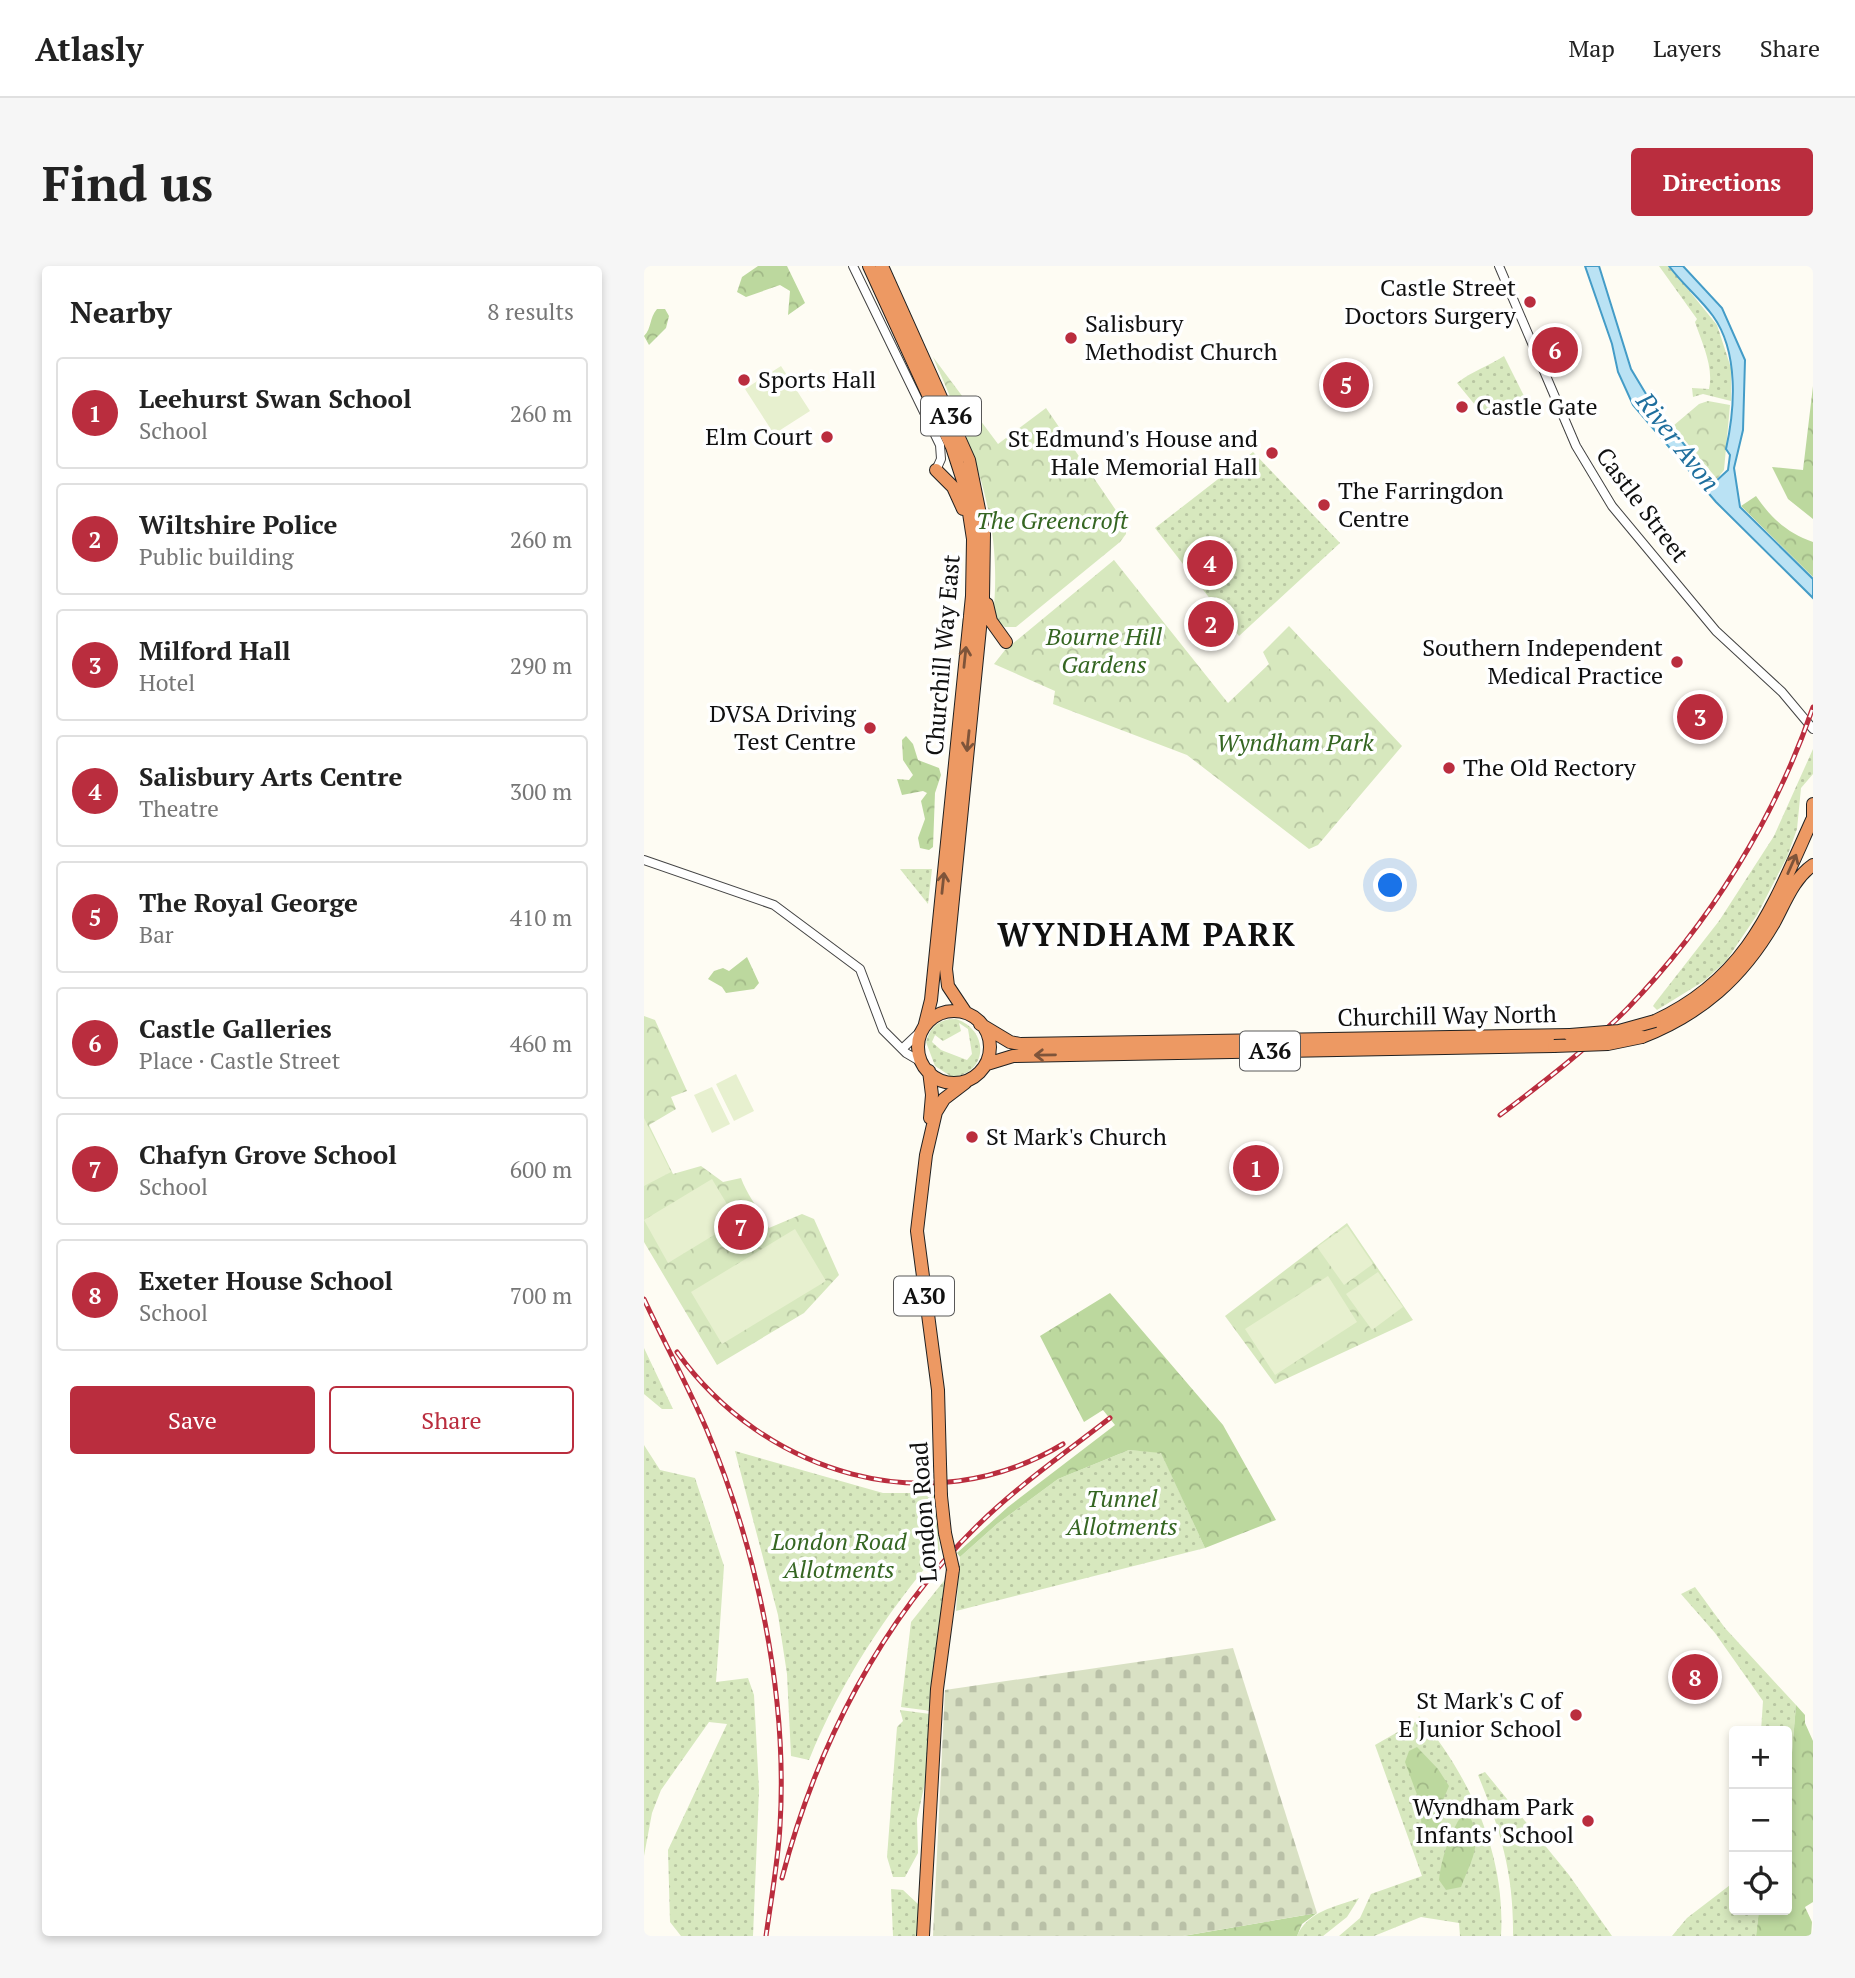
<!DOCTYPE html>
<meta charset="utf-8">
<style>
body{margin:0;font-family:"PT Serif",serif;background:#f6f6f6;color:#222}
.controls{position:absolute;right:21px;bottom:21px;display:grid;overflow:hidden;border-radius:7px;box-shadow:0 4px 10px #0003}
.controls button{width:63px;height:63px;display:grid;place-items:center;padding:0;border:0;border-bottom:2px solid #e0e0e0;background:#fff;color:#222;font:35px sans-serif}
.you{position:absolute;left:747px;top:620px;width:24px;height:24px;margin:-18px;border:5px solid #fff;border-radius:50%;background:#1a73e8;box-shadow:0 0 0 10px #1a73e833}
.badge{display:grid;place-items:center;width:46px;height:46px;border-radius:50%;background:#ba2d3e;color:#fff;font-size:23px;font-weight:700}
.pin{position:absolute;translate:-50% -50%;border:4px solid #fff;box-shadow:0 2px 7px #0006}
.list{margin:0;padding:0;list-style:none}
h2{display:flex;justify-content:space-between;align-items:center;height:91px;margin:0;padding:0 28px;font-size:30px}
h2 small{font-size:23px;font-weight:400;color:#767676}
.list li{display:grid;grid-template-columns:46px 1fr auto;gap:21px;align-items:center;box-sizing:border-box;height:112px;margin:0 14px 14px;padding:0 14px;border:2px solid #e0e0e0;border-radius:7px}
.list b{display:block;font-size:26px;white-space:nowrap}
.list p{margin:0;font-size:23px;white-space:nowrap;color:#767676}
.list em{font-size:23px;font-style:normal;color:#767676}
.actions{display:flex;gap:14px;padding:21px 28px}
.actions a{flex:1;padding:16px 0;border:2px solid #ba2d3e;border-radius:7px;text-align:center;font-size:24px;color:#ba2d3e}
.actions .main{background:#ba2d3e;color:#fff}
.icon{flex:none;width:38px;height:38px;fill:none;stroke:currentColor;stroke-width:2;stroke-linecap:round;stroke-linejoin:round}
.map{position:relative;flex:none;width:1169px;height:1670px;overflow:hidden;border-radius:7px}
header{display:flex;align-items:center;gap:42px;box-sizing:border-box;height:98px;padding:0 35px;background:#fff;border-bottom:2px solid #e0e0e0}
header strong{font-size:33px}
nav{display:flex;gap:38px;margin-inline-start:auto;font-size:24px}
.intro{display:flex;align-items:center;justify-content:space-between;box-sizing:border-box;height:168px;padding:0 42px}
h1{margin:0;font-size:49px}
.button{padding:18px 32px;border-radius:7px;background:#ba2d3e;color:#fff;font-size:24px;font-weight:700}
main{display:flex;gap:42px;padding:0 42px}
aside{flex:1;background:#fff;border-radius:7px;box-shadow:0 4px 10px #0003}
.map>svg:first-child{display:block}
.grass{fill:url(#grass-dots);fill-rule:evenodd}
.forest{fill:url(#forest-crowns)}
.cemetery{fill:url(#cemetery-stones)}
.park{fill:url(#park-crowns)}
.pitch{fill:#e7f0cf}
.water{fill:#bae2f4;stroke:#449cc7;stroke-width:2}
.lines{fill:none;stroke-linecap:round;stroke-linejoin:round}
.minor-casing{stroke:#434343;stroke-width:10}
.highway-casing{stroke:#212121;stroke-width:14}
.minor{stroke:#fff;stroke-width:8}
.highway{stroke:#ed9963;stroke-width:12}
.rail-casing{stroke:#ba2d3e;stroke-width:5}
.rail{stroke:#fff;stroke-width:2.5;stroke-dasharray:8;stroke-linecap:butt}
.highway-bridge-casing{stroke:#212121;stroke-width:14;stroke-linecap:butt}
.highway-bridge{stroke:#ed9963;stroke-width:12}
.oneway{stroke:#7e543a}
.poi-dot{fill:#ba2d3e;stroke:#fff;stroke-width:2.5}
.labels{text-anchor:middle;stroke-width:7;stroke-linejoin:round;paint-order:stroke}
.shield{fill:#fff;stroke:#585858;stroke-width:2}
.shield-label{font-size:23px;font-weight:bold;fill:#101010}
.poi-label{font-size:24px;fill:#101010;stroke:#fff;text-anchor:end}
.street-label{font-size:24px;fill:#101010;stroke:#fff}
.park-label{font-size:24px;font-style:italic;fill:#356622;stroke:#fff}
.water-label{font-size:26px;font-style:italic;fill:#1e6e9d;stroke:#fff}
.district-label{font-size:32px;font-weight:bold;letter-spacing:2px;fill:#101010;stroke:#fff}
</style>
<header>
<strong>Atlasly</strong>
<nav><a>Map</a><a>Layers</a><a>Share</a></nav>
</header>
<div class="intro"><h1>Find us</h1><a class="button">Directions</a></div>
<main>
<aside>
<h2>Nearby<small>8 results</small></h2>
<ul class="list">
<li><span class="badge">1</span><div><b>Leehurst Swan School</b><p>School</p></div><em>260 m</em></li>
<li><span class="badge">2</span><div><b>Wiltshire Police</b><p>Public building</p></div><em>260 m</em></li>
<li><span class="badge">3</span><div><b>Milford Hall</b><p>Hotel</p></div><em>290 m</em></li>
<li><span class="badge">4</span><div><b>Salisbury Arts Centre</b><p>Theatre</p></div><em>300 m</em></li>
<li><span class="badge">5</span><div><b>The Royal George</b><p>Bar</p></div><em>410 m</em></li>
<li><span class="badge">6</span><div><b>Castle Galleries</b><p>Place · Castle Street</p></div><em>460 m</em></li>
<li><span class="badge">7</span><div><b>Chafyn Grove School</b><p>School</p></div><em>600 m</em></li>
<li><span class="badge">8</span><div><b>Exeter House School</b><p>School</p></div><em>700 m</em></li>
</ul>
<div class="actions"><a class="main">Save</a><a>Share</a></div>
</aside>
<div class="map">
<svg width="1169" height="1670" viewBox="0 0 1169 1670">
<defs>
<pattern id="grass-dots" width="8" height="8" patternUnits="userSpaceOnUse" patternTransform="scale(1.75)"><rect width="8" height="8" fill="#d7e8be"/><path d="M2 2h.1M6 6h.1" fill="none" stroke="#b8c6a2" stroke-width="1.8" stroke-linecap="round"/></pattern>
<pattern id="forest-crowns" width="20" height="18" patternUnits="userSpaceOnUse" patternTransform="scale(1.75)"><rect width="20" height="18" fill="#bcd89e"/><path d="M2 6a3 3 0 1 1 6 0M12 15a3 3 0 1 1 6 0" fill="none" stroke="#a1b887"/></pattern>
<pattern id="cemetery-stones" width="16" height="16" patternUnits="userSpaceOnUse" patternTransform="scale(1.75)"><rect width="16" height="16" fill="#d9e1c4"/><path d="M2 7V4a2 2 0 0 1 4 0v3zM10 15v-3a2 2 0 0 1 4 0v3z" fill="#b9c0a7"/></pattern>
<pattern id="park-crowns" width="20" height="18" patternUnits="userSpaceOnUse" patternTransform="scale(1.75)"><rect width="20" height="18" fill="#d7e8be"/><path d="M2 6a3 3 0 1 1 6 0M12 15a3 3 0 1 1 6 0" fill="none" stroke="#b8c6a2"/></pattern>
</defs>
<rect width="100%" height="100%" fill="#fefcf3"/>
<!-- grass -->
<path class="grass" d="M1015,0H1025L1073,59L1087,102V135L1059,128L1049,131L1048,122L1065,123C1070,101 1058,77 1051,56L1053,53Z
M860,90L881,132L841,151L813,117C830,104 843,101 860,90Z
M609,186L696,277L595,370L511,262Z
M1169,483V508L1157,522L1153,563L1143,591L1113,649L1082,695L1060,715L1013,744L1009,740L1011,737L1075,655L1130,570Z
M256,603H288L284,638Z
M312,753C346,764 344,808 308,811L291,800L282,776C286,760 296,753 312,753ZM315,757L324,763L328,788L323,794L297,784L288,776L291,769L299,775L317,765Z
M0,1082L29,1143H18L0,1128Z
M0,1179L16,1204L51,1212L80,1300L72,1416L104,1412L110,1429L115,1524L109,1670H37L26,1656L24,1584L83,1458L65,1456L17,1524L8,1547L0,1590Z
M485,1184L517,1186L561,1282L312,1345L316,1291L353,1258L414,1213Z
M91,1185L239,1227H290L296,1284C241,1349 197,1415 165,1494L147,1490L143,1408L134,1349Z
M303,1311L287,1445L257,1441L267,1356Z
M1051,1321L1081,1362L1152,1439L1143,1546V1465H1117L1119,1435L1071,1367L1037,1328Z
M256,1444L286,1448L284,1503L273,1553L274,1587L261,1611H249L243,1591L253,1461L259,1455Z
M775,1450C826,1510 862,1589 857,1670H816L815,1657L777,1651L730,1670H695L716,1652L727,1628L778,1610L731,1479L773,1455Z
M841,1506L925,1609L968,1670H869C870,1609 857,1565 834,1509Z
M1090,1616V1644H1115L1112,1670H1028L1043,1652Z
M247,1623L259,1624L274,1638V1670H249Z
M715,1632L703,1651L679,1670H653C664,1645 691,1641 715,1632Z"/>
<!-- forest -->
<path class="forest" d="M114,0H143L161,37L144,49L146,25L136,19L102,31L93,26L98,11Z
M13,43H21L25,50L22,62L5,79L0,70C8,62 5,52 13,43Z
M1169,120V253L1144,233L1128,201L1159,204Z
M1112,230C1127,252 1143,267 1169,276V311L1097,240Z
M262,470L269,478L274,494L295,502L297,509L291,527L289,581L285,584L276,582L274,572L281,553L277,535L283,527L279,525L258,529L253,513L265,514L269,509L259,494L258,474Z
M103,691L115,717L110,723L82,727L78,721L64,713L70,705L79,702L85,705Z
M466,1027L579,1159L632,1254L561,1282L517,1187L485,1184L414,1213L353,1258L316,1291L313,1287L364,1241L471,1159L459,1144L440,1156L396,1070Z
M1152,1439L1161,1449V1457L1169,1475V1636L1161,1641L1168,1656L1167,1670H1112L1115,1644H1143V1546Z
M773,1481L794,1503L805,1520L797,1539L796,1577L792,1579L779,1573L775,1534L761,1496L765,1485Z
M818,1549H825C840,1577 827,1594 817,1621L802,1624L795,1614C797,1593 806,1566 818,1549Z
M673,1647L658,1658L653,1670H539Z"/>
<!-- cemetery -->
<path class="cemetery" d="M589,1382L673,1647L539,1670H289L301,1424Z"/>
<!-- park -->
<path class="park" d="M289,91L354,178L402,142L482,259V268L476,276L372,361H361L349,351C360,250 328,181 289,91Z
M1064,135L1086,139L1080,204L1073,213L1029,160L1055,138Z
M470,294L584,437L625,398L619,386L645,360L758,480L674,579L665,583L543,489L409,438L411,425L350,398L361,384Z
M0,750L11,754L43,825L27,831L32,843L5,859L29,908L57,900L79,916L97,912C104,931 116,944 125,962L158,948L170,953L195,1009L160,1047L73,1099L0,976Z
M703,957L769,1054L631,1118L581,1050Z"/>
<!-- pitch -->
<path class="pitch" d="M137,100L166,145L130,168L101,123Z
M92,808L110,845L90,855L72,818Z
M68,821L86,858L68,867L50,829Z
M0,852L27,906L0,920Z
M68,913L93,955L24,997L0,954Z
M703,960L729,998L700,1019L673,981Z
M151,963L182,1015L78,1078L47,1026Z
M734,1006L759,1041L728,1064L702,1028Z
M684,1010L713,1056L631,1109L601,1063Z"/>
<!-- water -->
<path class="water" d="M941,0H955L987,103L1011,143L1071,216L1084,204L1086,189L1082,183C1091,143 1095,86 1069,50C1056,32 1038,18 1025,0H1039L1078,42L1101,94L1099,164L1090,202L1096,241L1169,313V332L1072,236L989,139L974,106L968,78Z"/>
<g class="lines">
<defs>
<path id="minor" d="M209,0L296,179L297,193L292,204
M855,0L932,180L968,240L1072,365L1138,426L1169,463
M0,594L130,639L216,703L239,764L262,787L279,797
M258,783L276,766"/>
<path id="highway" d="M225,0L308,181L321,221L329,273L328,330L287,734L281,758
M238,0L325,194L340,268L339,332L302,703L304,720L322,747
M292,204L309,221L319,243
M343,338L347,355L362,376
M1169,538V556
M274 781a36 36 0 1 1 72 0a36 36 0 1 1-72 0Z
M1011,755C1104,712 1128,642 1168,554
M336,758L366,776L376,778L926,769
M998,771C1057,748 1098,712 1130,657C1141,637 1149,613 1169,599
M343,798L369,790L910,780
M285,805L288,829L286,852
M296,1198L294,1124L273,965L282,889L292,846L300,833L321,817
M297,1230L301,1267
M279,1670L293,1423L309,1303"/>
</defs>
<!-- minor casing -->
<use href="#minor" class="minor-casing"/>
<!-- highway casing -->
<use href="#highway" class="highway-casing"/>
<!-- minor -->
<use href="#minor" class="minor"/>
<!-- highway -->
<use href="#highway" class="highway"/>
<defs>
<path id="rail" d="M856,849C900,816 944,782 983,743C1065,658 1131,553 1169,441
M0,1033C20,1076 43,1118 62,1162C113,1283 144,1428 136,1560C134,1596 127,1634 122,1670
M33,1086C120,1208 285,1259 419,1178
M138,1612C172,1481 237,1354 334,1259C375,1219 421,1187 466,1152"/>
</defs>
<!-- rail casing -->
<use href="#rail" class="rail-casing"/>
<!-- rail -->
<use href="#rail" class="rail"/>
<defs>
<path id="highway-bridge" d="M926,769L975,765L1011,755
M910,780L964,778L998,771
M296,1198L297,1230
M301,1267L309,1303"/>
</defs>
<!-- highway-bridge casing -->
<use href="#highway-bridge" class="highway-bridge-casing"/>
<!-- highway-bridge -->
<use href="#highway-bridge" class="highway-bridge"/>
</g>
<!-- one-way arrows -->
<defs><path id="oneway-shaft" d="M-6 0H5M1.5-3L5.5 0L1.5 3" fill="none" stroke-width="1.6" stroke-linecap="round" stroke-linejoin="round" transform="scale(1.75)"/></defs>
<g class="oneway">
<use href="#oneway-shaft" transform="translate(321 391) rotate(-84)"/>
<use href="#oneway-shaft" transform="translate(324 475) rotate(96)"/>
<use href="#oneway-shaft" transform="translate(1148 598) rotate(-66)"/>
<use href="#oneway-shaft" transform="translate(299 617) rotate(-84)"/>
<use href="#oneway-shaft" transform="translate(401 789) rotate(179)"/>
</g>
<!-- markers -->
<g class="poi-dot">
<circle cx="886" cy="36" r="7"/>
<circle cx="427" cy="72" r="7"/>
<circle cx="100" cy="114" r="7"/>
<circle cx="818" cy="141" r="7"/>
<circle cx="183" cy="171" r="7"/>
<circle cx="628" cy="187" r="7"/>
<circle cx="680" cy="239" r="7"/>
<circle cx="1033" cy="396" r="7"/>
<circle cx="226" cy="462" r="7"/>
<circle cx="805" cy="502" r="7"/>
<circle cx="328" cy="871" r="7"/>
<circle cx="932" cy="1449" r="7"/>
<circle cx="944" cy="1555" r="7"/>
</g>
<g class="labels">
<!-- shield labels -->
<g class="shield">
<rect x="277" y="130.5" width="60" height="39" rx="5"/>
<rect x="596" y="765.5" width="60" height="39" rx="5"/>
<rect x="250" y="1010.5" width="60" height="39" rx="5"/>
</g>
<g class="shield-label">
<text x="307" y="158">A36</text>
<text x="626" y="793">A36</text>
<text x="280" y="1038">A30</text>
</g>
<!-- poi labels -->
<g class="poi-label">
<text x="872" y="30">Castle Street<tspan x="872" dy="28">Doctors Surgery</tspan></text>
<text x="441" y="66" text-anchor="start">Salisbury<tspan x="441" dy="28">Methodist Church</tspan></text>
<text x="114" y="122" text-anchor="start">Sports Hall</text>
<text x="832" y="149" text-anchor="start">Castle Gate</text>
<text x="169" y="179">Elm Court</text>
<text x="614" y="181">St Edmund's House and<tspan x="614" dy="28">Hale Memorial Hall</tspan></text>
<text x="694" y="233" text-anchor="start">The Farringdon<tspan x="694" dy="28">Centre</tspan></text>
<text x="1019" y="390">Southern Independent<tspan x="1019" dy="28">Medical Practice</tspan></text>
<text x="212" y="456">DVSA Driving<tspan x="212" dy="28">Test Centre</tspan></text>
<text x="819" y="510" text-anchor="start">The Old Rectory</text>
<text x="342" y="879" text-anchor="start">St Mark's Church</text>
<text x="918" y="1443">St Mark's C of<tspan x="918" dy="28">E Junior School</tspan></text>
<text x="930" y="1549">Wyndham Park<tspan x="930" dy="28">Infants' School</tspan></text>
</g>
<!-- street labels -->
<g class="street-label">
<text transform="translate(998 239) rotate(53)" y="8">Castle Street</text>
<text transform="translate(299 389) rotate(-85)" y="8">Churchill Way East</text>
<text transform="translate(803 750) rotate(-1)" y="8">Churchill Way North</text>
<text transform="translate(280 1246) rotate(-94)" y="8">London Road</text>
</g>
<!-- park labels -->
<g class="park-label">
<text x="408" y="263">The Greencroft</text>
<text x="460" y="379">Bourne Hill<tspan x="460" dy="28">Gardens</tspan></text>
<text x="651" y="485">Wyndham Park</text>
<text x="478" y="1241">Tunnel<tspan x="478" dy="28">Allotments</tspan></text>
<text x="195" y="1284">London Road<tspan x="195" dy="28">Allotments</tspan></text>
</g>
<!-- water labels -->
<g class="water-label">
<text transform="translate(1034 176) rotate(52)" y="9">River Avon</text>
</g>
<!-- district labels -->
<g class="district-label">
<text x="503" y="680">WYNDHAM PARK</text>
</g>
</g>
</svg>
<div class="controls">
<button>+</button>
<button>−</button>
<button><svg class="icon" aria-label="locate" viewBox="0 0 24 24"><circle cx="12" cy="12" r="6"/><path d="M12 2v4M12 18v4M2 12h4M18 12h4"/></svg></button>
</div>
<div class="you"></div>
<div class="pin badge" style="left:612px;top:902px">1</div>
<div class="pin badge" style="left:567px;top:358px">2</div>
<div class="pin badge" style="left:1056px;top:451px">3</div>
<div class="pin badge" style="left:566px;top:297px">4</div>
<div class="pin badge" style="left:702px;top:119px">5</div>
<div class="pin badge" style="left:911px;top:84px">6</div>
<div class="pin badge" style="left:97px;top:961px">7</div>
<div class="pin badge" style="left:1051px;top:1411px">8</div>
</div>
</main>
